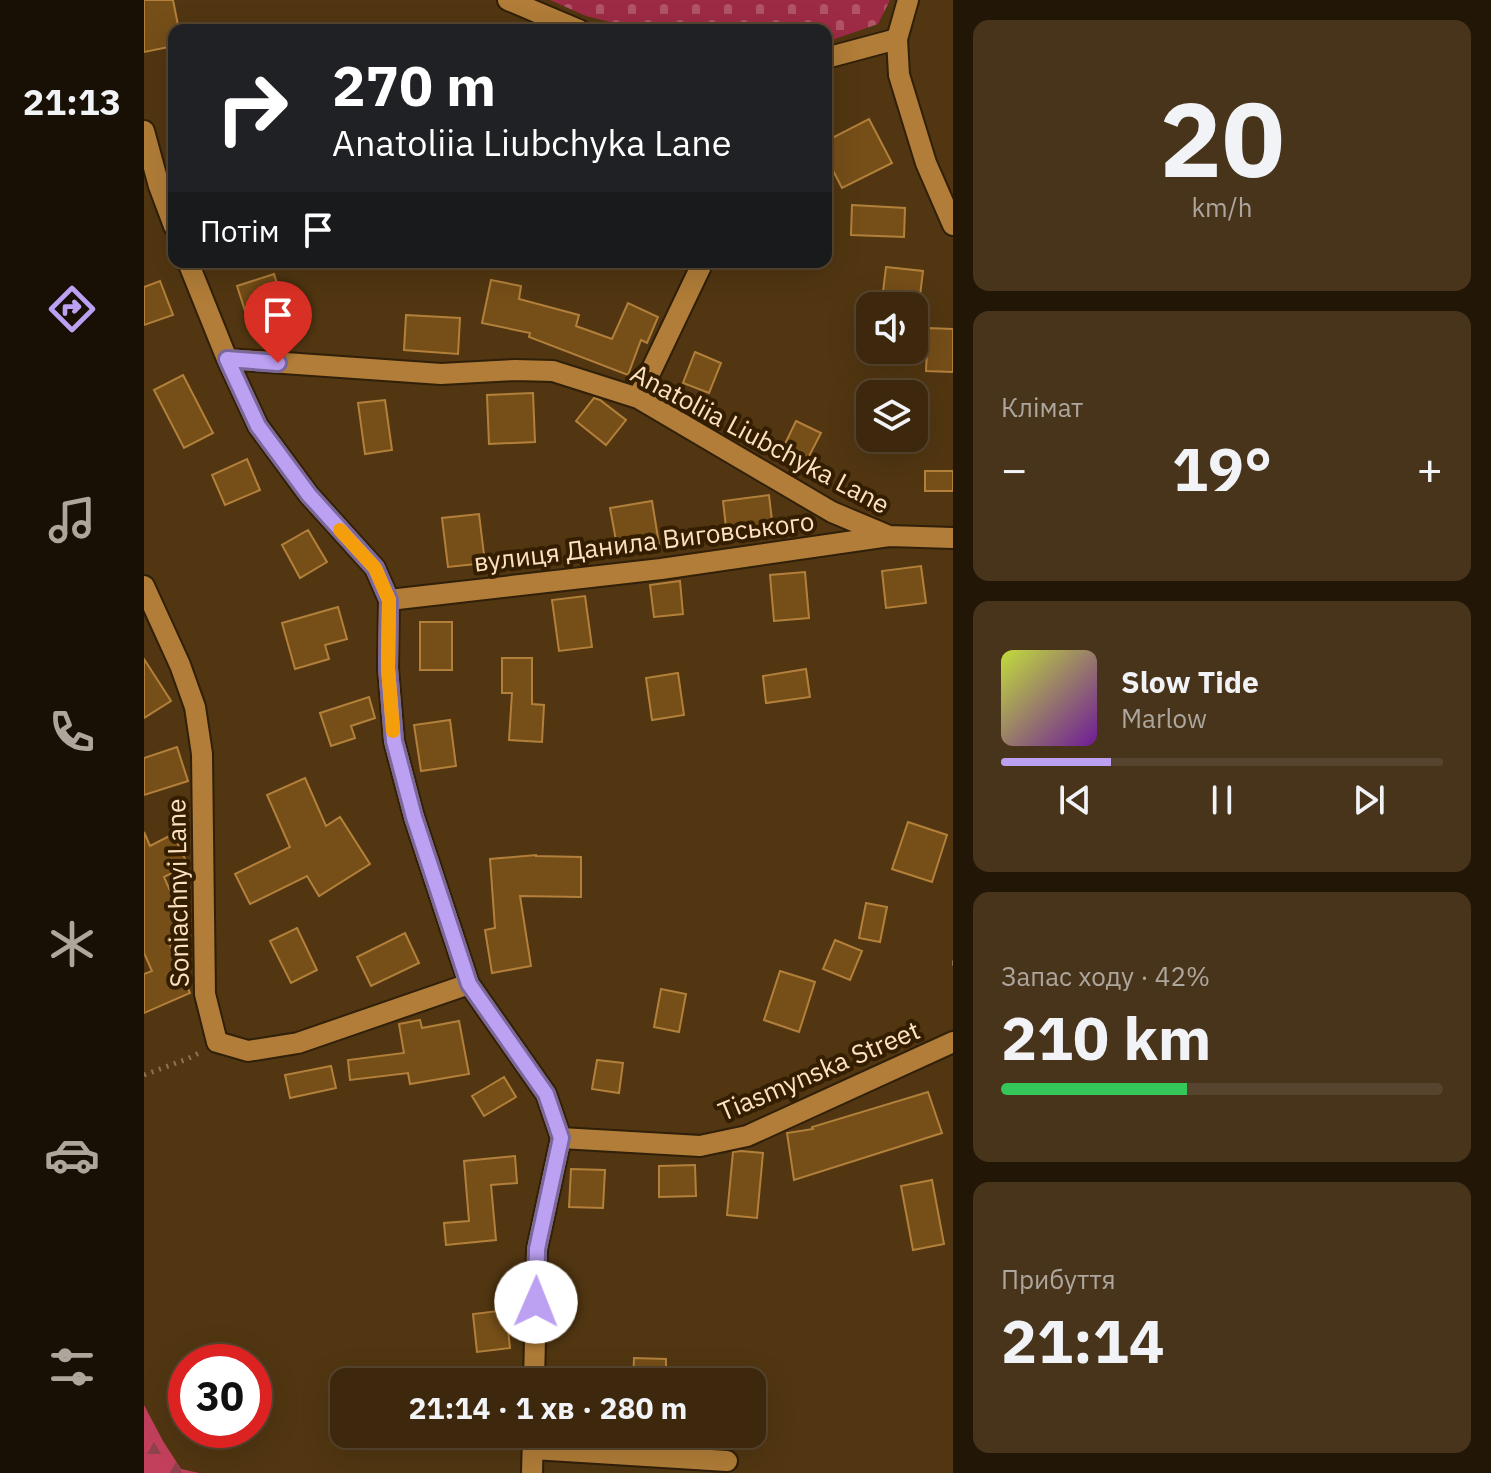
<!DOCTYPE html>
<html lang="uk">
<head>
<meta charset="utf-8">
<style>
  :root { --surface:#3d280d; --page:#48341b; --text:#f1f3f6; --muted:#ada69d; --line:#56442e; --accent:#bca0f2 }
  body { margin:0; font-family:"IBM Plex Sans",sans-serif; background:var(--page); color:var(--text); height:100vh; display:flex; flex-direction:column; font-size:30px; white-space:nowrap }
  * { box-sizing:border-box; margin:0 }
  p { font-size:26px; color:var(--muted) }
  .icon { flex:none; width:44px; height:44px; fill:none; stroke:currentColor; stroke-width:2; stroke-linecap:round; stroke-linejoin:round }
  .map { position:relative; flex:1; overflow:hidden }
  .side { display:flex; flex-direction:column; gap:20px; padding:20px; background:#221607; width:538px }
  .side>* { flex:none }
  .hud { position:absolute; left:24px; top:24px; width:664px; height:244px; border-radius:16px; box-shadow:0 8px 32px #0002,0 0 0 2px var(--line); background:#202124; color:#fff; overflow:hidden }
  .buttons { position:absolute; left:712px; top:292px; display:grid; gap:16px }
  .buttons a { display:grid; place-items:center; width:72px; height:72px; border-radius:16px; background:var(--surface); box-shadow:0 8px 32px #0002,0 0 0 2px var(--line); font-size:40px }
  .speed { position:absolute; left:24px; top:1344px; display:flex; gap:16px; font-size:40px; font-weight:700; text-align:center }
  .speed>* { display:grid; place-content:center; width:104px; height:104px; border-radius:50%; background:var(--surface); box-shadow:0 8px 32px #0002,0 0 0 2px var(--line); line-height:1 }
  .speed .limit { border:12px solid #d22; background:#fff; color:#111 }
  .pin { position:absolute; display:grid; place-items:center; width:68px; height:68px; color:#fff; margin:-82px -34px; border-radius:50% 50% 50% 0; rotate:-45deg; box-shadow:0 0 8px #0007 }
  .pin .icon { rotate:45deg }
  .me { position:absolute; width:88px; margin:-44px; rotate:1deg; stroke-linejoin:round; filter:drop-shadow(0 0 6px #0008) }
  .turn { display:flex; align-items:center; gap:28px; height:168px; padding:0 32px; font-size:36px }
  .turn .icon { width:104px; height:104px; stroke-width:2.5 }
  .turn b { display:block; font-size:56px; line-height:68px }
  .then { display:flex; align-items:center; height:76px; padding:0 32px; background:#0003; gap:16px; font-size:30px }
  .big { font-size:60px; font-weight:700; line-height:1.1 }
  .side .card { flex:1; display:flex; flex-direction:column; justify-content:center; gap:12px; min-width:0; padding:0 28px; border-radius:16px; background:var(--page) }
  .side .dial { align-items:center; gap:0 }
  .dial b { font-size:104px; line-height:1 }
  .song { display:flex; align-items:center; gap:24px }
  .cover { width:96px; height:96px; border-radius:12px; background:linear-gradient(135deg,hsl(70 70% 55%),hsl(280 70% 35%)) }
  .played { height:8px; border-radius:4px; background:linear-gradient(90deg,var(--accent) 25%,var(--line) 25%) }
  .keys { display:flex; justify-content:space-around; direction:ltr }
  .heat { display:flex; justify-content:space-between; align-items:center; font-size:44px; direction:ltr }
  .charge { height:12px; border-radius:6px; background:linear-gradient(90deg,#34c759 42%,var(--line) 0) }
  .trip { position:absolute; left:186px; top:1368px; width:436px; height:80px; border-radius:16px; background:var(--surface); box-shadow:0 8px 32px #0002,0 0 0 2px var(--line); font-weight:700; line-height:80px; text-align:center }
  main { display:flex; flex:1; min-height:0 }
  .tab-bar { display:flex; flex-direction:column; width:144px; justify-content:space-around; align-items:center; background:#181005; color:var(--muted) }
  .tab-bar .icon { width:56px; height:56px }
  .tab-bar .current { color:var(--accent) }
  .tab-bar b { font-size:36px; color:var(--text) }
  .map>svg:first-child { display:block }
</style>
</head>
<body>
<main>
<nav class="tab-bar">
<b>21:13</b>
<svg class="icon current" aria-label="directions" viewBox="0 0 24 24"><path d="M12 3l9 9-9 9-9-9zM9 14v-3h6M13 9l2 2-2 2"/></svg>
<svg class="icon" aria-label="music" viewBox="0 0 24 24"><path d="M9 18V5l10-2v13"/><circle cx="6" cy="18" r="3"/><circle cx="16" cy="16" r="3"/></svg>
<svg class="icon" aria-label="phone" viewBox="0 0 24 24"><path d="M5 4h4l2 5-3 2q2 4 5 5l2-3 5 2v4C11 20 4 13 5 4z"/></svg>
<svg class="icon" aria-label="climate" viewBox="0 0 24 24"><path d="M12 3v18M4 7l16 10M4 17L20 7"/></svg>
<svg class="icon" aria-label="car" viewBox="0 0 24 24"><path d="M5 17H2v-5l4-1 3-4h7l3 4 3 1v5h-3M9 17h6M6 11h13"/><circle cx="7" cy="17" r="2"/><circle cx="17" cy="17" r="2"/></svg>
<svg class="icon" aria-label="filters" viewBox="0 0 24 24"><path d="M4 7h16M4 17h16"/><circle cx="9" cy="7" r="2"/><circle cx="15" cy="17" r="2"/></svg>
</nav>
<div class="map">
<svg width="809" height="1473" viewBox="0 0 809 1473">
  <defs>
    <pattern id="forest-firs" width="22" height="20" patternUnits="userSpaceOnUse" patternTransform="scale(2)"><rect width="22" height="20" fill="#c2405c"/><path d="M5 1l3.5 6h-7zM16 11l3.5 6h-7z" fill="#8d424d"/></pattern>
    <pattern id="cemetery-stones" width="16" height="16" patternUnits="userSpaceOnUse" patternTransform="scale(2)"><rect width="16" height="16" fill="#9e2b46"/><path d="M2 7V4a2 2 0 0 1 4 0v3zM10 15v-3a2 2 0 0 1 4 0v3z" fill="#b15467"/></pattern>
  </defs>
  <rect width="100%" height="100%" fill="#513611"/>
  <path fill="url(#forest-firs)" d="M0,1405l19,36 18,28 18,4h-55z"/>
  <path fill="url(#cemetery-stones)" d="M406,0h340l-12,24 -52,18v-12h-184l-56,-14z"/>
  <path fill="#754e18" stroke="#b3803b" stroke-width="2" d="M0,0h29l6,30h-5v16l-30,6z
    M725,119l23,44 -50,25 -16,-31v-16z
    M708,205l53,3 -1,29 -53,-2z
    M742,267l37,4 -3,25 -37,-4z
    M130,274l9,28 -37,12 -9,-28z
    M347,280l30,6 -2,13 60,16 -3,11 36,13 16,-36 30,14 -11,26 -6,-3 -13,35 -99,-38 1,-4 -48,-10z
    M16,281l13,34 -29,10v-38z
    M262,315l54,3 -2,36 -54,-4z
    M784,328l25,1v43l-27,-1z
    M551,352l26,11 -12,30 -26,-10z
    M39,375l30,58 -29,15 -30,-58z
    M389,393l2,49 -46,2 -2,-49z
    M450,398l6,2 26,20 -20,25 -30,-24z
    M241,400l7,50 -27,4 -7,-51z
    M652,421l25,12 -15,29 -24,-12z
    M103,459l13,31 -35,15 -13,-30z
    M781,471h28v20h-28z
    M625,495l4,35 -46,6 -4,-35z
    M508,501l7,43 -41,7 -8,-43z
    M335,514l6,49 -37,4 -6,-49z
    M164,530l19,32 -27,16 -18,-33z
    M777,566l5,37 -40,5 -4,-37z
    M661,572l4,46 -35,3 -4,-46z
    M536,581l3,33 -29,3 -4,-32z
    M441,596l7,51 -33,4 -7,-51z
    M194,607l9,32 -22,6 4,14 -34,10 -13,-46z
    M276,622h32v48h-32z
    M358,658h30v46l12,1 -2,37 -33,-2 3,-47h-10z
    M0,659l27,42 -27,17z
    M662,669l4,28 -44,6 -3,-27z
    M534,673l6,42 -32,5 -6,-42z
    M225,697l6,21 -24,8 4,12 -24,8 -11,-33z
    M306,720l6,46 -35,5 -7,-46z
    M33,747l11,34 -44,14v-37z
    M161,778l21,48 14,-9 30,47 -51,32 -12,-20 -57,28 -15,-30 55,-27 -23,-52z
    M764,822l39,13 -15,47 -40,-13z
    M0,832l6,14 23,-12 15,31 -24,12 26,59 -20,9 20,48 -46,20v-39l8,-3 -8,-18z
    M392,855v1l45,1v40l-61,-1 11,70 -39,7 -7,-43 10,-2 -5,-69z
    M722,903l21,4 -7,35 -21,-4z
    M153,928l20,42 -26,13 -21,-42z
    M261,933l14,30 -48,23 -14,-29z
    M691,940l27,11 -12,29 -27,-11z
    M636,971l35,11 -16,50 -35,-12z
    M517,989l25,5 -7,38 -25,-5z
    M276,1020l2,8 37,-7 10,53 -59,10 -2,-11 -58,7 -2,-20 56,-7 -5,-29z
    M453,1060l26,3 -4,30 -27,-4z
    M187,1066l5,22 -46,10 -5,-23z
    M360,1077l12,20 -32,19 -12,-20z
    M784,1092l14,41 -148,47 -7,-47 26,-4 -1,-2z
    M597,1151l22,2 -6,65 -30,-3 6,-63z
    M371,1156l2,27 -26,2 5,55 -50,5 -2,-22 25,-2 -5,-60z
    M551,1165l1,31 -37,1v-31z
    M427,1169l34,1 -2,38 -34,-1z
    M788,1180l12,64 -31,6 -12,-64z
    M362,1310l4,38 -33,4 -4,-38z
    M490,1358l32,1v23h-33z"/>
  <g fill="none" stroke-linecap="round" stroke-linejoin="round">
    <g stroke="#301f09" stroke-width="24">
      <path id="street" d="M364,0l71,30
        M764,0l-11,39 2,36 27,88 27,62
        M682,58l71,-19
        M0,131l15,55 15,40
        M44,262l39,97 31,67 51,69 66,73 14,32 -1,68 6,73 20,76 55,167 77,110 15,44 -24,111 -3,133
        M83,359l214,15 74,-4 38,1 85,27 194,114 57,24
        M494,398l65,-136
        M0,586l36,79 15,42 7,47 3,240 12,48 31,9 50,-8 171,-59
        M245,600l272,-31 228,-33 64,2
        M417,1138l139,8 47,-10 206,-94
        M389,1449l194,12
        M388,1473l1,-39"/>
    </g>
    <path stroke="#8f7350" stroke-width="5" stroke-dasharray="2 6" stroke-linecap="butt" d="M808,963h1
      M672,1070l64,-22
      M0,1075l43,-16 12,-6"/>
    <use href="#street" stroke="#b17d38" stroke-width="20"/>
  </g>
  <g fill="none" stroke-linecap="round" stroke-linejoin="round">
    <g stroke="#7a689d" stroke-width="20">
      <path id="route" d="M134,363l-51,-4 31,67 51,69 66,73 14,32 -1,68 6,73 20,76 55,167 77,110 15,44 -24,111 -1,53"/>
    </g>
    <use href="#route" stroke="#bca0f2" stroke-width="14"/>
    <path stroke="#f59e0b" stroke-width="14" d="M196,530l35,38 14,32 -1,68 5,63"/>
  </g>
  <g text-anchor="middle" stroke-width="8" stroke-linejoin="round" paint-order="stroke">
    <g font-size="26" fill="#fde1c0" stroke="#331e01">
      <text transform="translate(616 439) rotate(28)" y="9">Anatoliia Liubchyka Lane</text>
      <text transform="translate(500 542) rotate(-7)" y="9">вулиця Данила Виговського</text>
      <text transform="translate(34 893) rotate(-91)" y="9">Soniachnyi Lane</text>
      <text transform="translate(675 1071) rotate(-23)" y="9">Tiasmynska Street</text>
    </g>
  </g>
</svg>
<div class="buttons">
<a><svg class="icon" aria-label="sound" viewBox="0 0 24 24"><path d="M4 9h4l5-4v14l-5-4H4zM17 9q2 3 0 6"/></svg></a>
<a><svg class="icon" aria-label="layers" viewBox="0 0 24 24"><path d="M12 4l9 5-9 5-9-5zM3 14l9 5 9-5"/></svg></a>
</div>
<div class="speed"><div class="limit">30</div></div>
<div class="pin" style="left:134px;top:363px;background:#d93025"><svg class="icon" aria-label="arrive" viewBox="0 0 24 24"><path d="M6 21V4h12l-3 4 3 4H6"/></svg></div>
<svg class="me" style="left:392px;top:1302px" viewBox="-20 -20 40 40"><circle r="19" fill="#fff"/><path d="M0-13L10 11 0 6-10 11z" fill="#bca0f2"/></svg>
<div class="trip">21:14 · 1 хв · 280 m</div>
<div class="hud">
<div class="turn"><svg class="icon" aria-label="right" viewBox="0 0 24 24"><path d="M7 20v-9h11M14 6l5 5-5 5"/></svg><div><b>270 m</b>Anatoliia Liubchyka Lane</div></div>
<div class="then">Потім<svg class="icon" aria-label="arrive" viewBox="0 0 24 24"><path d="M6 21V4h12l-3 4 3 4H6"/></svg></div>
</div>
</div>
<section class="side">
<div class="card dial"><b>20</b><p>km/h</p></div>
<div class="card"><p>Клімат</p>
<div class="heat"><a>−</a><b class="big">19°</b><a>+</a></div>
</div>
<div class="card">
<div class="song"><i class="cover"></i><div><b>Slow Tide</b><p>Marlow</p></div></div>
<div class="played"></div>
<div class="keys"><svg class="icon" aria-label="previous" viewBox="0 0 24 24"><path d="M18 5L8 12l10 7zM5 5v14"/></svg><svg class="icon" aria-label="pause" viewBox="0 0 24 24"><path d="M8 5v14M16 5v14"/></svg><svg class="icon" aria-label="next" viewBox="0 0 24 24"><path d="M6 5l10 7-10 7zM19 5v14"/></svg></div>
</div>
<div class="card"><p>Запас ходу · 42%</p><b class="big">210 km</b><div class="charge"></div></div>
<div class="card"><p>Прибуття</p><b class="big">21:14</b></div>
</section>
</main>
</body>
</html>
